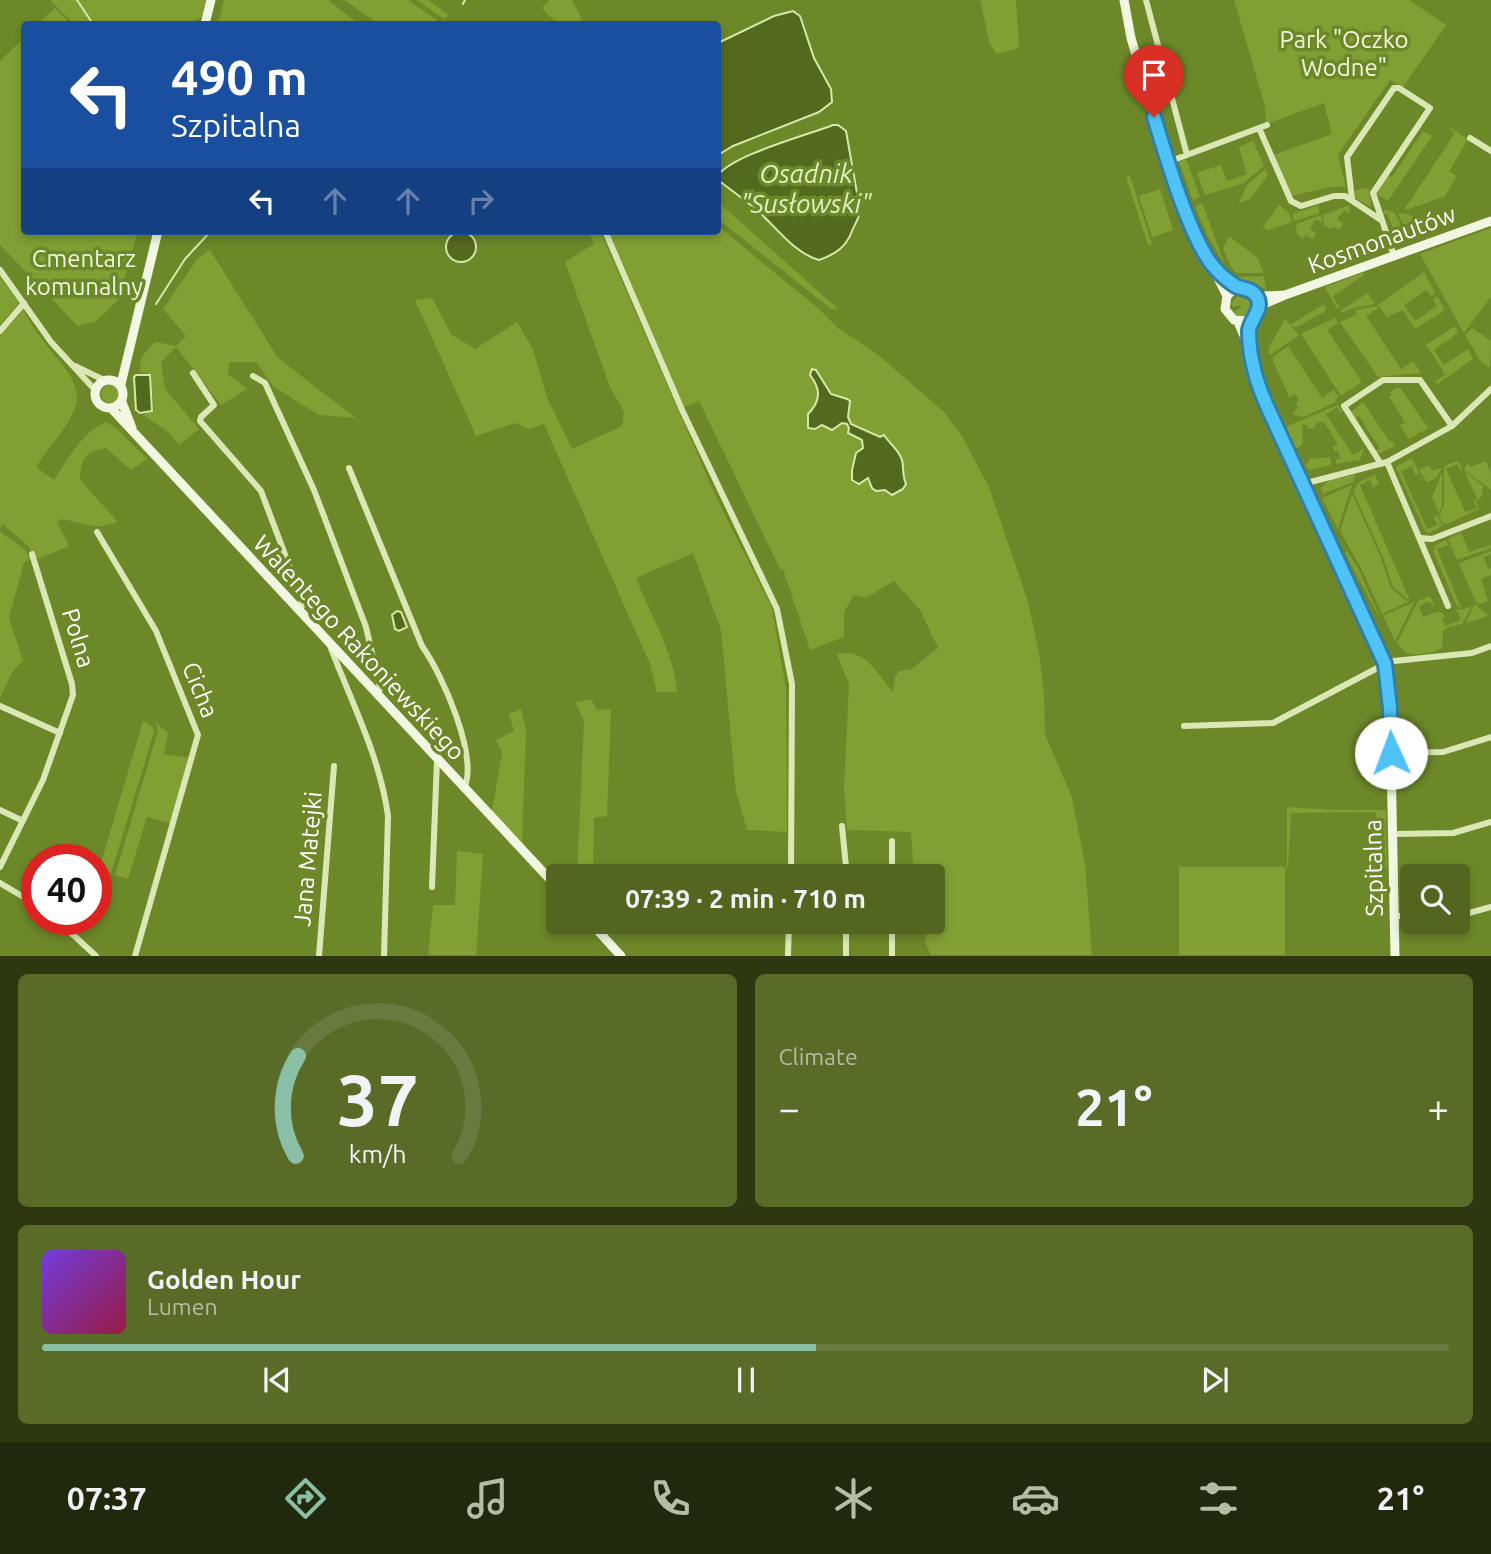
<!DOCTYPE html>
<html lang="en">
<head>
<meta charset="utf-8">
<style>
  :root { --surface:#52661f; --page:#586c28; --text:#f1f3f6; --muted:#b5bda4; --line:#687a3d; --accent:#8abfa5 }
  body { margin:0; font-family:Ubuntu,sans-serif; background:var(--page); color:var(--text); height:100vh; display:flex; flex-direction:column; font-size:26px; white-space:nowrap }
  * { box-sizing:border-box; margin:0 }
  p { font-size:23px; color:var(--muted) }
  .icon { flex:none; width:38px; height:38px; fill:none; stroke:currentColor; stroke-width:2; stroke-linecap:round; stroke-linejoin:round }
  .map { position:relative; height:956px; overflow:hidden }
  .panel { display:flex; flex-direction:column; gap:18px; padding:18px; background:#2d3811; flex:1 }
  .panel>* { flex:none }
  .hud { position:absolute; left:21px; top:21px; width:700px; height:214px; border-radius:7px; box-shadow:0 4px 10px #0003; background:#1a4fa0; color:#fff; overflow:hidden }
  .fabs { position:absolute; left:1400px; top:864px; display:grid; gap:14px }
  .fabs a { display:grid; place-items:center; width:70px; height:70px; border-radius:7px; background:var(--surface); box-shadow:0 4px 10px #0003; font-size:35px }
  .speed { position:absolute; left:21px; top:844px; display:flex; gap:14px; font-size:35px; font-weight:700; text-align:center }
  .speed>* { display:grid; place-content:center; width:91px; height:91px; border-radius:50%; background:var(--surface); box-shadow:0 4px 10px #0003; line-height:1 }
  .speed .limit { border:10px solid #d22; background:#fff; color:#111 }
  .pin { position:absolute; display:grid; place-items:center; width:60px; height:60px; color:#fff; margin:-72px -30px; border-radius:50% 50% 50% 0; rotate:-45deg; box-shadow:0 0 7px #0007 }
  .pin .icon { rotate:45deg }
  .me { position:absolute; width:77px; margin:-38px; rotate:358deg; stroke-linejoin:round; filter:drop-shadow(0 0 5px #0008) }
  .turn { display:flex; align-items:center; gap:24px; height:147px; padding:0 35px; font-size:32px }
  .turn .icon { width:91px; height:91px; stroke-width:2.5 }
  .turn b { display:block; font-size:49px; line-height:60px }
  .lanes { display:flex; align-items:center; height:66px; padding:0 35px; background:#0003; justify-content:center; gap:35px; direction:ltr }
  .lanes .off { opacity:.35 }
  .big { font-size:52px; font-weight:700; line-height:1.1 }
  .panel .widget { flex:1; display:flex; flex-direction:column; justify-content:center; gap:10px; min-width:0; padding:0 24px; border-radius:10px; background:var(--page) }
  .panel .dial { align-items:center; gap:0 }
  .dial svg { height:182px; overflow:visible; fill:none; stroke:var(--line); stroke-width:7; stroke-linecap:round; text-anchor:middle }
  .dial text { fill:var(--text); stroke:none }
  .song { display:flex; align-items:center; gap:21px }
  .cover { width:84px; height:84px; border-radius:10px; background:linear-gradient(135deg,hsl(260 70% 55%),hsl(340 70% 35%)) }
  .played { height:7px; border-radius:4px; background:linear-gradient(90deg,var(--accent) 55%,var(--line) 55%) }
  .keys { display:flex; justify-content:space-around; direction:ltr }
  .heat { display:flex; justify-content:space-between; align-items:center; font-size:38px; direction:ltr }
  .panel .tiles { flex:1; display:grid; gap:18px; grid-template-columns:1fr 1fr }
  .widget:last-child { grid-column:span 2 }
  .trip { position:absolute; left:546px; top:864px; width:399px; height:70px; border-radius:7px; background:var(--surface); box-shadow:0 4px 10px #0003; font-weight:700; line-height:70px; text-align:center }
  .dock { display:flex; height:112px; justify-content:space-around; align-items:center; background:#21290c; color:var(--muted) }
  .dock .icon { width:49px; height:49px }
  .dock .on { color:var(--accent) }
  .dock b { font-size:32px; color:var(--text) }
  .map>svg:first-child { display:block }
</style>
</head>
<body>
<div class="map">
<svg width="1491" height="956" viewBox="0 0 1491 956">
  <rect width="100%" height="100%" fill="#6d8829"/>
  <path fill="#829f34" d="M50,0h156l-4,17 -14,7h-114z
    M224,0h104l31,24h-141z
    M344,0h64l29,20 -2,4h-56z
    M417,0h11l20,14 -1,4 -3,1z
    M550,0h22l10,19c-15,11 -30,2 -40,-11z
    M980,0h36l3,48 -22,6 -7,-10z
    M1234,0h175l37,25 -43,62 -13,-7 -52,75 8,32h-15l-40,9 -17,-41 58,-21 -8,-31 -58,21 -1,-18z
    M55,8l16,16h-33z
    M24,38v193h114l-19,68 -23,22 -18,5 -78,-81v-184z
    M1443,123l29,19 -5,-1 -18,30 8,5 -13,21c-15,4 -24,9 -40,13l51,-77z
    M1423,131l9,5 -44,65 -11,-7 10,-19 5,2z
    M1253,141l11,25 -20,17 -39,12 -8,-22 24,-8 6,16 20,-7 -8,-27z
    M1186,159l14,38 -7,4 -14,-39z
    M1265,169l3,6 -18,24 -11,4 8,-18z
    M1130,176l22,68 -4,1 -22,-68z
    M1363,188l6,1 2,18 -16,-9v-7z
    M1160,189l13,41 -21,7 -13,-41z
    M718,202l119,106v1h-6l-113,-90z
    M1201,204l2,1 22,60 -18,-30 -12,-29z
    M1279,205l10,8 3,9 -24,8 -5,-3z
    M1319,205v8l-24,8 -3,-7z
    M1349,205l1,9 -6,-4 -7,9 6,5 -4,6 -6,-4 -2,3 -7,-4 -1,-10z
    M1385,210l10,3 12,25 -14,5 -1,-2 5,-2 -10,-26 -5,1z
    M1405,213l17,7 9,9 -21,8 -12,-23z
    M1321,215l2,8 -7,-4 -6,10 6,5 -4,5 -6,-4 -3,4 -6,-5 -1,-10z
    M718,226l101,83 19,19 38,25 67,58 19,25 27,51 39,115 11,51 5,41 1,40 27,64 13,66 7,91h-161l-6,-13 4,-20h4v-45h-3l-1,-13v13h-15l-3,-45 -64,-2 -3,-41 5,-105 -12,-30c28,-6 39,18 56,38l2,-15 4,-6 11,-1 28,-22 -18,-38 -26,-29 -28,17 -12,-3 -10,17v25l-34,13 -27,-81h-3l-81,-168 -15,6 -77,-176h111z
    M1491,228v69l-27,36 -44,-79z
    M588,231h12l117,268 55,109 14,81 1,143 -40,-2 -11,-38 -15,-162 -28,-77 -57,25c13,34 39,77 41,114h-20l-7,-28 -106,-240 -16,5 -13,-6 -39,13 -61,-136 17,-2 19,36 24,15 42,-27 15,25 16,53 24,49 50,-23 2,-14 -14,-25 -45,-125 29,-18z
    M1229,236l29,22 5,15h-27l-5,-6 -8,-19z
    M210,250l68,108 78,60 -37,-3 -45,-28 -18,-25h-27l-1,12 19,15 -26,16 -45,-58 -15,15 4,27 34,40 -20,16 -12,-14 -24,-16 11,-5 -3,-36 -11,-2c-1,-13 5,-22 16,-30l20,4 10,-10 -23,-27 35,-51z
    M1424,272l11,21 -4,3 -5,-6 -22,15 11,16 22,-15 -4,-7 4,-3 8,14 -30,19 -12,-19 -16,7 -9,-12z
    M1363,273l1,2 -31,21 6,11 -2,2 -12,-22z
    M1264,276l2,13 -30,-12z
    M0,277l19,26 -19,22z
    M1368,293l7,11 -21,4 -13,5 -1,-2z
    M1239,294l8,1 6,7 -1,10 -7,5 -10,-2v-4l6,-3 -1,-3 -7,2 -2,-3z
    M1324,304l2,5 -2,3 -25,14 -4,1 -5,-2z
    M1377,306l1,2 -12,8 35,53 12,-8 8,12 -43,4 -38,-55 17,-8 -2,-4z
    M23,309c6,12 13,22 21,33 13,18 40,40 31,66 -8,21 -27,40 -39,59l18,13c13,-20 29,-49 52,-58l11,7 30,30 -16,11 -25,-22c-23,5 -24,9 -26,32l38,42 -19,5 -37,-8 -5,3 12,24 -31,13 -12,-15 -24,-20 -2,6v-194z
    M1335,318l3,5 -11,7 35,52 -21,14 -40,-62z
    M1285,319l14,16 -29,20 -2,-6z
    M1455,326l3,7 -24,17 10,15 24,-16 5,10 -36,25 -2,-2 10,-8 -19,-29z
    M1472,328l19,13 -1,27 -10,-8 -15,-25z
    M1288,346l34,52 12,-8 5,7 -4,3 1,2 -32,15 -12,-3 6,-7 -2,-4 3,-2 -3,-7 -7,3 -17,-39z
    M101 394a9 9 0 1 1 18 0a9 9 0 1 1-18 0Z
    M1396,388h4l28,40 -19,11 -9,-13 5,-4 -16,-25 3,-2 -2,-3z
    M1363,402l27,40 2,-1 3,5 -17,8 -3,-4 5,-1 -21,-33 -4,2 -4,-6z
    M1338,405l5,7 -2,1 -4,-6 -11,7 27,41 11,-7 -4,12 -24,4v-4l4,-1 -2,-8h-4l-1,-4 4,-2v-2l-13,-21 -8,1 -1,5 -7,1 -1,-4h-5l1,19 -9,6 -9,-19v-4z
    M1311,457l2,2 17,-2 1,8 -20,5 -6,-3z
    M1412,458l7,15 -4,2 -3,-9 -11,5 26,58 10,-4 -3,-7 4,-2 4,10 -13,7 -4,-2 -29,-64z
    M1458,461l4,8 -2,1 -3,-6 -11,5 19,43 12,-4 -4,-8 2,-1 4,10 -32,15 -4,-1 -4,-8 5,-9v-40z
    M1486,461l5,12v17l-27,-20 4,-7 2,4z
    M1429,465l3,6 10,-3 -6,10 -9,4 -8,-12z
    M1442,472v33l-3,8 -7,-15z
    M1465,472l19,15 -3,4 2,2 -5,8z
    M1354,475l1,1 -2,6 -30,12 -2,-6 8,-8z
    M1375,475l4,9 -6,3 -3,-7 -10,5 50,116 -17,-14 -10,-30 -28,-61 -1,-7 5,-7z
    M1352,485l-14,44 -16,-31z
    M1352,494l29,64 10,30 17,14 -26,12 -20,-44 -22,-39z
    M0,531l26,20 4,9 -6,2 -15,56 14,42 -10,11 -13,27z
    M1461,532l8,20 22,-7v3l-34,12 -9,-21z
    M1446,540l6,12 -5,-7 -10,4 24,59 -4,-2 -24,-55 1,-5z
    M1347,550l12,20 20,45h-1l-33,-62z
    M1491,551v3l-7,3 4,12 3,-1v7l-10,4 7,22 -8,3 -4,-2 -17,-39z
    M1339,571l36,78h-4l-34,-74z
    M1430,596l5,10 -7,-4 -9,4 4,11 14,-5h5l3,6 -3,1 3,7 16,-6 -5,-11 5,1 11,-4 -10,18 -14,3 -5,4 -1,17c-7,5 -28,9 -37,4 -1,-1 -7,-8 -8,-9l21,-42z
    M1414,602v1l-19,38 -12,-25z
    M1475,604l13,12 -22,7 8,-18z
    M591,699l6,11 14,-1 -4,107 -13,2 -1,59h-16l7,-156 -9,-19z
    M521,709l5,21 -4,115 -30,-34 10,-58 -6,-13 18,-9 -5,-17z
    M143,721l10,6 1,5 -43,141 -12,-3z
    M156,723l12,10 -4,21 26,4 -18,66 -25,-7 -19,62 -13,-4 43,-144z
    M1287,807l46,3h53l1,58 -7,4 -3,-2 4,-2 -1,-15 -4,-11v-30l-85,1 -3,54 -3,1v87h-106v-88h108z
    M457,851l26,3 -7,101h-48l5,-50h22z"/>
  <path fill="#53691e" stroke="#d8e8ab" stroke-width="2" d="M793,11l7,5 14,42 17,31 1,13 -13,10 -86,34 -15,9v-112l56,-27z
    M833,125h5l8,6 14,79c-1,10 -5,13 -8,21 -6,16 -16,23 -33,29 -25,-7 -42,-32 -61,-49 -13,-11 -27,-21 -40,-31v-5c17,-21 87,-39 115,-50z
    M446 247a15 15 0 1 1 30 0a15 15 0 1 1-30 0Z
    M812,369l4,1 15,24 16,5 3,2 -2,16 3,7 29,13 4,-2c5,8 15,15 18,25 2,8 0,15 4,24l-3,5 -11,6 -7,-5 -9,1 -4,-3 -4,-10 -9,6 -7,-4v-10l4,-17 7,-5 -1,-8 -14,-7 1,-5 -2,-4 -5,-1 -10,7 -10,-5 -7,4 -7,-1v-14c13,-13 13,-25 2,-39z
    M136,375h14l2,36 -12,2 -4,-3 -2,-33z
    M397,611l4,1 6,15 -8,4 -4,-2 -3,-14z"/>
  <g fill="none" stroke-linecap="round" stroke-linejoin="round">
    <path stroke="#d8e8ab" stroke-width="2" d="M77,0l16,24
      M463,4l2,-4
      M156,304l29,-45 26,-28"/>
    <path stroke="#dbe8b6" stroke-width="6" d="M1146,0l41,155
      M1259,128l32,73 10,5 33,-10h11l36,24
      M1470,138l21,13
      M1168,162l99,-37
      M1352,199l-5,-42 47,-69h5l31,20 -57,85 21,63
      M605,231l78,181 94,197 15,75 -1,193
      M0,270l51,72 44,48
      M0,331l24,-28
      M75,366l29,14
      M193,373l21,32 -13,12 -1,4 61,70 40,106 1,9 -4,5
      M253,376l12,7 49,107 52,137 14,61 -2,9
      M1387,462l61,144
      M1381,464l-37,-58 39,-26h37l32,46
      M349,468l73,178c20,28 57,110 42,143
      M1303,484l84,-22 65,-36 39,-37
      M97,532l59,99 42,104 -63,221
      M1421,538l11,1 59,-23
      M330,646c21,55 50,111 58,170l-4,140
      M0,706l60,27
      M1184,726l89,-3 112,-59 9,-3 78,-8 19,-7
      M1391,753l52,-1 48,-15
      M0,810l23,11
      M842,826l5,51
      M1393,834l60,-1 38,-11
      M892,841v36
      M0,867l43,-87 30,-85 -1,-11 -40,-130
      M0,883l37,22
      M432,887l5,-127
      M1395,916h17
      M1458,916l33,-9
      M56,919l40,37
      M892,922v34
      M319,956l15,-190
      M788,956l1,-34
      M846,956v-34"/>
    <path stroke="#f1f7e0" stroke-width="9" d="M1124,0l7,38 37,124 26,68 33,66
      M205,24l6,-24
      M1218,270l21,18
      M1285,295c-8,0 -17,2 -25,0 -14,-3 -20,-13 -33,1l-2,13 9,11 14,1 16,-17 21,-9 206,-74
      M1238,322l11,25 12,47 124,270 5,44 5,248
      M95 394a14 14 0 1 1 28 0a14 14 0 1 1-28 0Z
      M121,384l37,-153
      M122,402l10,26
      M111,408l447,480
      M590,922l31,34"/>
  </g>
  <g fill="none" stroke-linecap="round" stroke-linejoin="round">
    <g stroke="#337fa1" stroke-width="18">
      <path id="route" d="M1154,117c11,36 36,123 60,150 5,6 13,13 20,18 7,5 17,2 23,12 7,12 -7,22 -8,34 0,26 7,50 17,73l119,260 5,44 1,45"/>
    </g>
    <use href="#route" stroke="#4fc3f7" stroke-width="12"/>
  </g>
  <g text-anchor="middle" stroke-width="7" stroke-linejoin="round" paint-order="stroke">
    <g font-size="24" fill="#eff7da" stroke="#6d8829">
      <text x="1344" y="48">Park "Oczko<tspan x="1344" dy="28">Wodne"</tspan></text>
      <text x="84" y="267">Cmentarz<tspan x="84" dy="28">komunalny</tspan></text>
    </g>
    <g font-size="24" fill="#fff" stroke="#6d8829">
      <text transform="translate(1382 240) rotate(-20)" y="8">Kosmonautów</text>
      <text transform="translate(78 638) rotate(73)" y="8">Polna</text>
      <text transform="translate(359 648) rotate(47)" y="8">Walentego Rakoniewskiego</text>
      <text transform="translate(200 690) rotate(68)" y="8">Cicha</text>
      <text transform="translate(308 859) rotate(-85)" y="8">Jana Matejki</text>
      <text transform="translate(1374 868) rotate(-91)" y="8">Szpitalna</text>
    </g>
    <g font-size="26" font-style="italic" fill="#e3f0c2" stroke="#6d8829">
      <text x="806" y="183">Osadnik<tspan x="806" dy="30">"Susłowski"</tspan></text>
    </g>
  </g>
</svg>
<div class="fabs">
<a><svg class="icon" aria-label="search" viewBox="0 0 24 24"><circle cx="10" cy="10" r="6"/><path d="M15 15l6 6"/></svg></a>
</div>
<div class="speed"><div class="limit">40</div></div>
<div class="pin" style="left:1154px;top:117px;background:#d93025"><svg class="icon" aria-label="arrive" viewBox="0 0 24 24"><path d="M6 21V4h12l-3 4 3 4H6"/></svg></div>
<svg class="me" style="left:1391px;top:753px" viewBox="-20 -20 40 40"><circle r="19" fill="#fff"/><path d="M0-13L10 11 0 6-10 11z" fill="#4fc3f7"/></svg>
<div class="trip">07:39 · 2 min · 710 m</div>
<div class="hud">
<div class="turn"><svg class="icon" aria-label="left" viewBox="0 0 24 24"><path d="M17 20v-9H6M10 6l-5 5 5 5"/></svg><div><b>490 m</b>Szpitalna</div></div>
<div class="lanes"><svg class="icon" aria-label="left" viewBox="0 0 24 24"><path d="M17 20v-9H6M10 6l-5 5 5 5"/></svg><svg class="icon off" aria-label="ahead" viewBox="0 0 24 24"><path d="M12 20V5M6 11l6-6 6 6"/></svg><svg class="icon off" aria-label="ahead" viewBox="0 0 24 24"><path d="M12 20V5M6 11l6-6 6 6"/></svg><svg class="icon off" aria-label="right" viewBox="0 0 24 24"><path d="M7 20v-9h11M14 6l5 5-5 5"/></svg></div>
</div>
</div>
<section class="panel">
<div class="tiles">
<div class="widget dial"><svg viewBox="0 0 100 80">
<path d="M14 69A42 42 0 1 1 86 69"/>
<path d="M14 69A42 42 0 0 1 15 25" stroke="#8abfa5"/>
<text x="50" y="56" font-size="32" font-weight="700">37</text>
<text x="50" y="72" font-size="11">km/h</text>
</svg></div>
<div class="widget"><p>Climate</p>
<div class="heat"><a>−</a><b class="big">21°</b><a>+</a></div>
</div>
<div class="widget">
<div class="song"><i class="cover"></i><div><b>Golden Hour</b><p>Lumen</p></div></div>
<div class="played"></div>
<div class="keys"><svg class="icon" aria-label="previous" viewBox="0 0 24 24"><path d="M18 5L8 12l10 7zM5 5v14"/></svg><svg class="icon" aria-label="pause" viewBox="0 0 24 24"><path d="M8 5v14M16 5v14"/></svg><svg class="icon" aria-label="next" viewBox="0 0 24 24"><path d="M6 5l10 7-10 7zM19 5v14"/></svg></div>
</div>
</div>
</section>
<nav class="dock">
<b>07:37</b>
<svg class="icon on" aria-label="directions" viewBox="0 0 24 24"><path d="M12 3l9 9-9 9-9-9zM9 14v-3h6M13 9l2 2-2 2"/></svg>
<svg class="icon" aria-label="music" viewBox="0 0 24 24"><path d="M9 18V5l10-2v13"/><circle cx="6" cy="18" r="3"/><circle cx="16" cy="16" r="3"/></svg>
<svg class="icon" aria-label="phone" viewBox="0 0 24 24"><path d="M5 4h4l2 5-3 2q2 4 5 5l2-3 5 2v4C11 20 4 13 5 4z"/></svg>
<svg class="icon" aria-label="climate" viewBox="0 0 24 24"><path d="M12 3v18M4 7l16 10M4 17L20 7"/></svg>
<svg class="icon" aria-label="car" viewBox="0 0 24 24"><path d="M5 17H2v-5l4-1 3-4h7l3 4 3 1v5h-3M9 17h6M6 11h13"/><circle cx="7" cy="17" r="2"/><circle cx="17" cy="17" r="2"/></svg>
<svg class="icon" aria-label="filters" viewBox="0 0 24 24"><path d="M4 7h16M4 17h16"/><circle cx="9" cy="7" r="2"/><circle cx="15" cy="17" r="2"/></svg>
<b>21°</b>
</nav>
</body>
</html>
